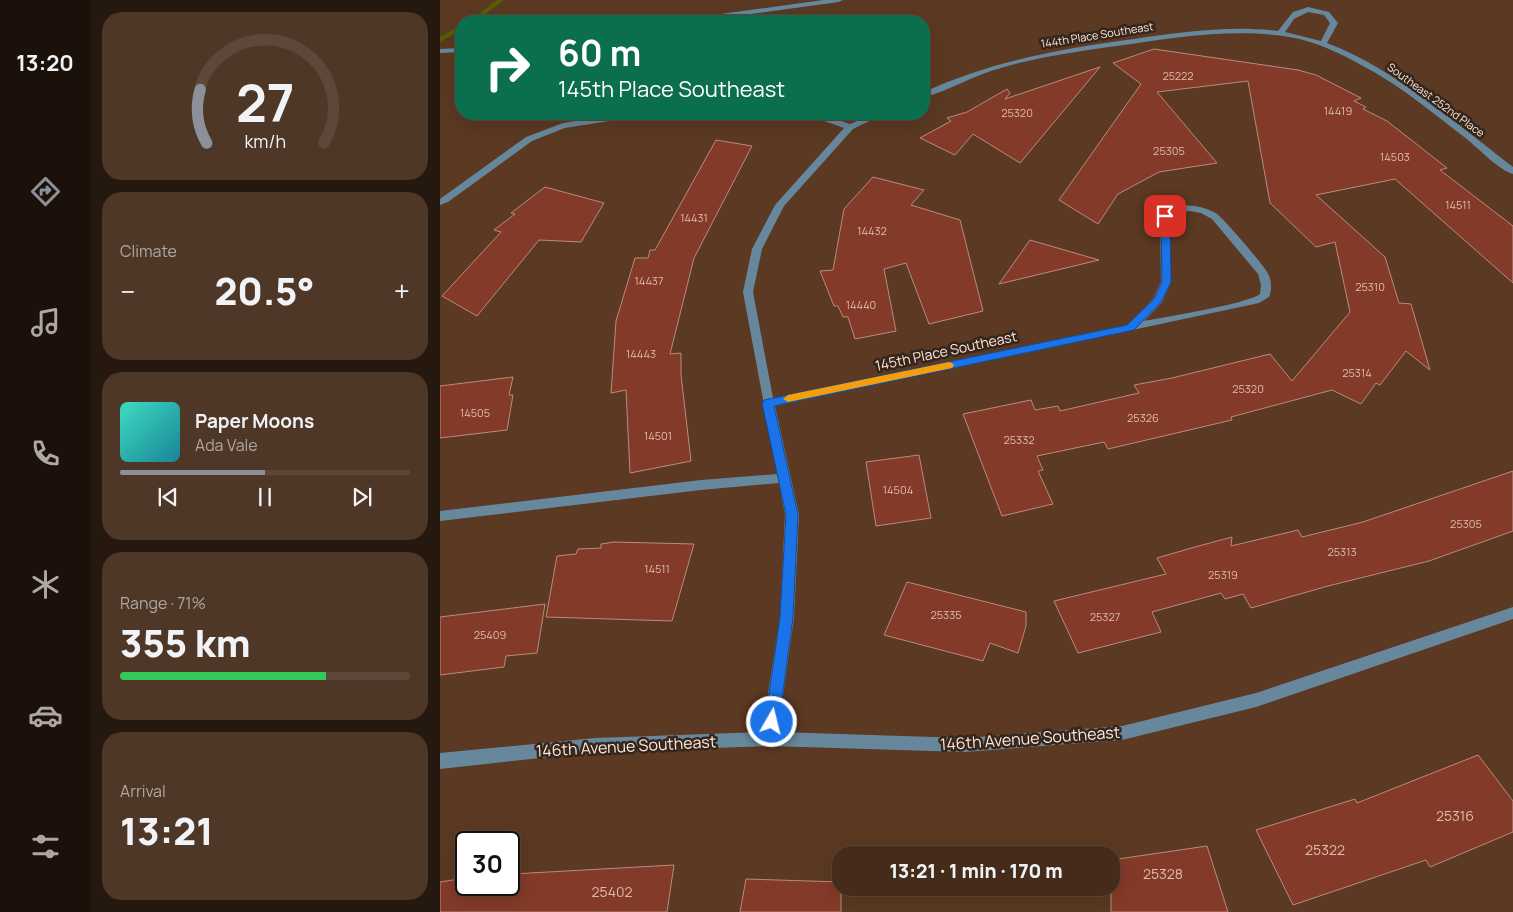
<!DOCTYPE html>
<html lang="en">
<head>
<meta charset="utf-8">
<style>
  :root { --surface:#442b1a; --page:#4e3727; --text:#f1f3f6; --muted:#afa7a2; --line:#5c4739; --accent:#8c9099 }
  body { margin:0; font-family:Manrope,sans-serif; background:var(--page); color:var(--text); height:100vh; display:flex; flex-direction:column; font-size:19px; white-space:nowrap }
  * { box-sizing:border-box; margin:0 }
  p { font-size:16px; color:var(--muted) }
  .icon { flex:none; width:28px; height:28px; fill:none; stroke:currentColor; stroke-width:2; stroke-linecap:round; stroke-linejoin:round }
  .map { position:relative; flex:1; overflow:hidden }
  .drawer { display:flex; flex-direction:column; gap:12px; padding:12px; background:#25180e; width:350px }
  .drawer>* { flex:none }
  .guide { position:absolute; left:15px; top:15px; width:475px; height:105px; border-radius:20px; box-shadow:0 5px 20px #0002,0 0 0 1px var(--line); background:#0b6e4f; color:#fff; overflow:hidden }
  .speed { position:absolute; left:15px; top:831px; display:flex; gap:10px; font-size:25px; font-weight:700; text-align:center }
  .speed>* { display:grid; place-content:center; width:65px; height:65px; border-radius:50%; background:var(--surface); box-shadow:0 5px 20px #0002,0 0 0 1px var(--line); line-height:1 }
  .speed .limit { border:2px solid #111; border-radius:8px; background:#fff; color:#111 }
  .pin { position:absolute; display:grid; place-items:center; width:42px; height:42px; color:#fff; margin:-21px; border-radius:10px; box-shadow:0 2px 8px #0006 }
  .me { position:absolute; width:55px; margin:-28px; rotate:8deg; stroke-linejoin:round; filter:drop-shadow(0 0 4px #0008) }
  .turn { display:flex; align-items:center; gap:18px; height:105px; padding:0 20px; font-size:22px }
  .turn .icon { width:65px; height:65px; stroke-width:2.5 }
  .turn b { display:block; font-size:35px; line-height:42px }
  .big { font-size:38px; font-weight:800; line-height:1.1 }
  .drawer .widget { flex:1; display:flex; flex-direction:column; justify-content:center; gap:8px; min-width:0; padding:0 18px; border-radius:20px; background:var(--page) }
  .drawer .dial { align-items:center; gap:0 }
  .dial svg { height:130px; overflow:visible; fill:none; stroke:var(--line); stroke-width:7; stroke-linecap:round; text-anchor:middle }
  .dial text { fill:var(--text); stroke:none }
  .song { display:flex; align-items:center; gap:15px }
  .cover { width:60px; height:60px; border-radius:8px; background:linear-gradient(135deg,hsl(170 70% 55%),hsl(190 70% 35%)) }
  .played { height:5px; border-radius:2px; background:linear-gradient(90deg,var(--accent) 50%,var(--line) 50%) }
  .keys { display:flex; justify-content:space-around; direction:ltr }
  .heat { display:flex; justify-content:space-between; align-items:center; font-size:28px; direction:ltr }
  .charge { height:8px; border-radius:4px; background:linear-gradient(90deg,#34c759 71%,var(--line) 0) }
  .trip { position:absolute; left:392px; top:846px; width:288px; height:50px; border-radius:20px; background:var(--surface); box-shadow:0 5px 20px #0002,0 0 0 1px var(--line); font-weight:800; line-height:50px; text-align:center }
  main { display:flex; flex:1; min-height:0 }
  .tabs { display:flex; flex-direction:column; width:90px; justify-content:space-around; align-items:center; background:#1b110a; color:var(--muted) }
  .tabs .icon { width:35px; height:35px }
  .tabs .on { color:var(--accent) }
  .tabs b { font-size:22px; color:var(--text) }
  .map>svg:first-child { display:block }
</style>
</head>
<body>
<main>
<nav class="tabs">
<b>13:20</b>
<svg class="icon on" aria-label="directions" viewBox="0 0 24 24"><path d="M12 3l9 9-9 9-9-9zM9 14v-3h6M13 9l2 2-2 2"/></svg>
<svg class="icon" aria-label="music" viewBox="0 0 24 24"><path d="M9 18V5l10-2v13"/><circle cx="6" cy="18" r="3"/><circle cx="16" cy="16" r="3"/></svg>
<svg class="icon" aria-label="phone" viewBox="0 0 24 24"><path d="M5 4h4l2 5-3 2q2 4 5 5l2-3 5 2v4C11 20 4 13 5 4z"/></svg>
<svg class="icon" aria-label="climate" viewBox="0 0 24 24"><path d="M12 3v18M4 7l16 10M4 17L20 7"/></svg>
<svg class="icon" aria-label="car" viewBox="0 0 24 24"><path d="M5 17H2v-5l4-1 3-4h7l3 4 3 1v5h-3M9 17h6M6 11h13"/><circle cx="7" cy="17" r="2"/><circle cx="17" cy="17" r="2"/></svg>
<svg class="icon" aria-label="filters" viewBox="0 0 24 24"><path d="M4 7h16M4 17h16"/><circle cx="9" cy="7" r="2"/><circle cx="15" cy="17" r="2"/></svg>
</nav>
<section class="drawer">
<div class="widget dial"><svg viewBox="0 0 100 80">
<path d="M14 69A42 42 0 1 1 86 69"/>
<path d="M14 69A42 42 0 0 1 10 36" stroke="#8c9099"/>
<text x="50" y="56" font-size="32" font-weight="700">27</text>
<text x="50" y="72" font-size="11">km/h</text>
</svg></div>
<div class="widget"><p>Climate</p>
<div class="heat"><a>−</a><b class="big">20.5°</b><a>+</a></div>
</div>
<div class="widget">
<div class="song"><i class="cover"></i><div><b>Paper Moons</b><p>Ada Vale</p></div></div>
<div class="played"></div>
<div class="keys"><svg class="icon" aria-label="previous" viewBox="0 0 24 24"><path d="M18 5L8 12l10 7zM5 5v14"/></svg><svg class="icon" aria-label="pause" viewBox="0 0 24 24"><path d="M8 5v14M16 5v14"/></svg><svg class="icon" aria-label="next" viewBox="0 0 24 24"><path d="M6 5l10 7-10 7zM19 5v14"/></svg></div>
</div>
<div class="widget"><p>Range · 71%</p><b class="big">355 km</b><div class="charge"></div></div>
<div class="widget"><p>Arrival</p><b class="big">13:21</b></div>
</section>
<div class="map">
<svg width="1073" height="912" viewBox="0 0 1073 912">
  <rect width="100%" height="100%" fill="#5b3922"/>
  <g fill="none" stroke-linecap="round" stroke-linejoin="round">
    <path fill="#585f00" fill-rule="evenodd" d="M57,0h7l-28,21h-7z
      M21,25v5l-21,12v-5z"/>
  </g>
  <path fill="#843a29" stroke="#b98b7f" d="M714,49l144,21 18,5 45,23 -7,3 12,6 -3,2 24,12 60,47 -7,2 73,56v57l-118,-104 -79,16 69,62 14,46 12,1 19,66 -24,-19 -26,34 -4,-2 -15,21 -29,-14 -101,27 1,3 -124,29 -4,-7 -67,14 6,14 -5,1 15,33 -51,12 -39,-102 68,-14 4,10 23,-4 2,5 79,-18 -5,-8 38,-7 98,-24 22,27 58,-69 -15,-70 -19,5 -46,-44 -22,-122 -91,11 60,71 -58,9 -41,22 -20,30 -39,-24 82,-116 -28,-21z
    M660,67l-80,96 -47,-29 -18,21 -35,-17 31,-17 -4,-3 20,-6 40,-23 3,4 -5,6z
    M276,140l36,6 -58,112 -24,96 11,-1v22l10,86 -61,12 -4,-83 -15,3 5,-72 19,-63h13l2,-8h5z
    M433,177l51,13 -13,15 49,15 23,91 -54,13 -23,-61 -22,6 12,62 -41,8 -7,-22h-5l-5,-11h-4l-14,-35 13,-1 11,-61z
    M105,187l59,16 -23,39 -42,-2 -62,76 -35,-20 59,-64 -7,-2 21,-16 -4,-1z
    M590,240l69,20 -100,24z
    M73,377l-4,18h4l-6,35 -67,8v-52z
    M479,455l12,63 -55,8 -10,-64z
    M1073,471v60l-84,30 -101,25 -77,22 -8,-14 -18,5 -4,-6 -69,19 9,20 -83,21 -24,-52 112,-27 -9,-16 38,-11 37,-10 -1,9 67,-16 4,7 61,-15z
    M174,542l80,2 -22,77 -126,-4 11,-61 19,-2 2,-5 23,-1v-4z
    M467,582l119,30v14l-8,27 -28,-10 -7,18 -99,-26z
    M105,604l-8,49 -31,3 -2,11 -64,8v-58z
    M1038,755l35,46v31l-83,35 -4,-7 -133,45 -37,-75 99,-31 2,4z
    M767,846l21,66h-117v-52z
    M234,865l-7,47h-227v-30l26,-4v7h43v-14h4l-1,3z
    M306,879l95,3v30h-101z"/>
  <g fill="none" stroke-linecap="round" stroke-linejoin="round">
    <path fill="#67889c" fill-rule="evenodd" d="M383,0h20l-4,2 -139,19h-19l4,-2z
      M868,7l21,5 9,11 -11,20c70,27 127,79 186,124v7c-14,-4 -34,-25 -45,-34 -34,-26 -67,-54 -105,-74 -23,-13 -48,-25 -74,-29 -54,-9 -111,0 -165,8 -44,6 -88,12 -130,25 -23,7 -48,22 -70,27v-5c68,-31 136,-43 210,-53 47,-7 96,-14 144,-8l15,-19zM868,12l16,3 6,8 -9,18 -36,-9 9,-13z
      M21,48v4l-21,1v-4z
      M181,114h18l-4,3 -70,11 -33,13 -84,61 -8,3v-6l86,-62 37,-14z
      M369,114h12l29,10 23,-10h11l-31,15 -69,77 -22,43 -9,43 20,106 355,-73 25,-26 8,-17 -1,-66c13,-15 41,-12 57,-2 7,5 45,49 50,58 5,7 5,18 2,25l-10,6 -484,103 24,109 -5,102 -16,115 187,6 157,-12 134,-33 257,-86v12l-257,88 -134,33 -157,12 -196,-6 -174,6 -155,17v-16l155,-15 167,-6 18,-115 5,-102 -6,-32 -78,7 -261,31v-10l261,-31 76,-6 -34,-182 9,-43 23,-44 69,-77 -34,-12zM750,211l11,2 11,6 46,55 3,11 -1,9c-13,10 -95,23 -116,27l18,-19 9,-20 -1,-65 4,-4z"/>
  </g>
  <path fill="#1a73e8" stroke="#114b97" d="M725,213l5,3 1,66 -10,20 -27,28 -360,76 24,109 -5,102 -14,105 -2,4 -5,2 -5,-2 -2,-4 15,-105 6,-102 -24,-112 2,-3 363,-75 27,-26 8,-17 -1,-66z"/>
  <path fill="#f59e0b" d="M509,362l3,1 2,2 -2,3 -164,34 -5,-3 5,-4z"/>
  <g text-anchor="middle" stroke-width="5" stroke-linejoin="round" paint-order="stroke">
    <g font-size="11" fill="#fde7d9" stroke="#35251b">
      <text transform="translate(657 35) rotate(-9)" y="4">144th Place Southeast</text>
      <text transform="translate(996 100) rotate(36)" y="4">Southeast 252nd Place</text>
    </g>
    <g font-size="11" fill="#dfbcad">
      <text x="738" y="80">25222</text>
      <text x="898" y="115">14419</text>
      <text x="577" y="117">25320</text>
      <text x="729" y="155">25305</text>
      <text x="955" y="161">14503</text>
      <text x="1018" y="209">14511</text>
      <text x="254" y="222">14431</text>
      <text x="432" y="235">14432</text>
      <text x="209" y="285">14437</text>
      <text x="930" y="291">25310</text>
      <text x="421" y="309">14440</text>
      <text x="201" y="358">14443</text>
      <text x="917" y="377">25314</text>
      <text x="808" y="393">25320</text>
      <text x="35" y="417">14505</text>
      <text x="703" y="422">25326</text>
      <text x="218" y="440">14501</text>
      <text x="579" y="444">25332</text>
      <text x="458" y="494">14504</text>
      <text x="1026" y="528">25305</text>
      <text x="902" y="556">25313</text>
      <text x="217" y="573">14511</text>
      <text x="783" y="579">25319</text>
      <text x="506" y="619">25335</text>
      <text x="665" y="621">25327</text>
      <text x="50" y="639">25409</text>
    </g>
    <g font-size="14" fill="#fde7d9" stroke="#35251b">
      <text transform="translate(506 351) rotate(-12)" y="5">145th Place Southeast</text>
    </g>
    <g font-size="14" fill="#dfbcad">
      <text x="1015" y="821">25316</text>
      <text x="885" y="855">25322</text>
      <text x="723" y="879">25328</text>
      <text x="172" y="897">25402</text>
    </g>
    <g font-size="16" fill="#fde7d9" stroke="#35251b">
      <text transform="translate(590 738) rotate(-4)" y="6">146th Avenue Southeast</text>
      <text transform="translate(186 746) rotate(-3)" y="6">146th Avenue Southeast</text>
    </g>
  </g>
</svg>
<div class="speed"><div class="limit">30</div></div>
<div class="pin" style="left:725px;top:216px;background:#d93025"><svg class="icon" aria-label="arrive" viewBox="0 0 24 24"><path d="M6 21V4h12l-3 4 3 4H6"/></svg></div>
<svg class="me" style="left:332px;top:722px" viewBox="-20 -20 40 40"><circle r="17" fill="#1a73e8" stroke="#fff" stroke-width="3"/><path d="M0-11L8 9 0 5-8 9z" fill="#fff"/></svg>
<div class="trip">13:21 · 1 min · 170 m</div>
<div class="guide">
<div class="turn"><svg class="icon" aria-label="right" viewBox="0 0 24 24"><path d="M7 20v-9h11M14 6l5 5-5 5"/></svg><div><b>60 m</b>145th Place Southeast</div></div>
</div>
</div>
</main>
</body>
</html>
